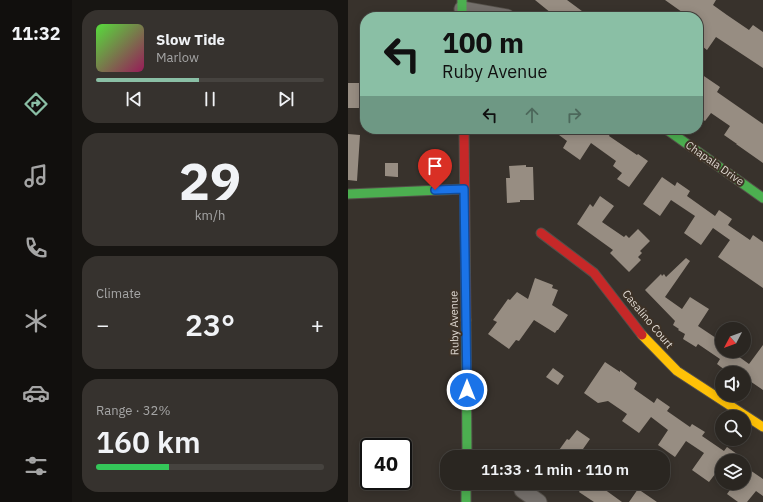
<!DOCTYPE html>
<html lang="en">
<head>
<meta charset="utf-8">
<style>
  :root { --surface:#2a2621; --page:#36322e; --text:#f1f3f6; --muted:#a5a5a5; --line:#46433f; --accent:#8abfa5 }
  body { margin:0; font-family:"IBM Plex Sans",sans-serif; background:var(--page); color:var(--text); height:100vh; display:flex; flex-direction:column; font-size:15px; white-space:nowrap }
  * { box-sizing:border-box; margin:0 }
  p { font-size:13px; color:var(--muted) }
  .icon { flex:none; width:22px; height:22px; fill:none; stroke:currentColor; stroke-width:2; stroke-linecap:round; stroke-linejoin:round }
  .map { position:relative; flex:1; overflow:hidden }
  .panel { display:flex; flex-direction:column; gap:10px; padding:10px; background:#171512; width:276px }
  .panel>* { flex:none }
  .banner { position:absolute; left:12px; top:12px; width:343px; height:122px; border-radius:16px; box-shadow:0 2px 10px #0003,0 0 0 1px var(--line); background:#8abfa5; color:#111; overflow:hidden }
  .needle { width:26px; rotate:229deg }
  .controls { position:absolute; left:367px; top:322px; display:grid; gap:8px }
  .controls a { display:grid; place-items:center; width:36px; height:36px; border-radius:50%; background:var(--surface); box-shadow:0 2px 10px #0003,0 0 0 1px var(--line); font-size:20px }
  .speed { position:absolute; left:12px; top:438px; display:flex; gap:8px; font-size:20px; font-weight:700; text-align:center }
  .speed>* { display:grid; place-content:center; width:52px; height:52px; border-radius:50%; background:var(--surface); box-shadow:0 2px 10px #0003,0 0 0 1px var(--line); line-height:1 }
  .speed .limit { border:2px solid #111; border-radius:6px; background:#fff; color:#111 }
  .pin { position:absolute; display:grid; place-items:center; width:34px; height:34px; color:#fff; margin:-41px -17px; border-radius:50% 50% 50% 0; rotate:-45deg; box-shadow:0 0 4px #0007 }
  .pin .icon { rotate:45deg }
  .me { position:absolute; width:44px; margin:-22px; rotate:0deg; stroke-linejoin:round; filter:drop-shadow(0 0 3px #0008) }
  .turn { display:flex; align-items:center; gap:14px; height:84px; padding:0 16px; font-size:18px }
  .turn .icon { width:52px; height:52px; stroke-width:2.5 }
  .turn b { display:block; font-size:28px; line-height:34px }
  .lanes { display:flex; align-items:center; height:38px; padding:0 16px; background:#0003; justify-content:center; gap:20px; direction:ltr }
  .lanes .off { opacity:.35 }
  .big { font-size:30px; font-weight:600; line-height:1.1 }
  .panel .widget { flex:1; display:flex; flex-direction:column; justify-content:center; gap:6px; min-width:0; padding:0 14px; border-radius:16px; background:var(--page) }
  .panel .dial { align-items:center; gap:0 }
  .dial b { font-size:52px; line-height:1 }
  .song { display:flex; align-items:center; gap:12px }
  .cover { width:48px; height:48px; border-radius:6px; background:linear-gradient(135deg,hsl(110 70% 55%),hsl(330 70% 35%)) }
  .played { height:4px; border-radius:2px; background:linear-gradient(90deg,var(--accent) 45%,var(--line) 45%) }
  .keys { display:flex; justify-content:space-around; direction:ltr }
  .heat { display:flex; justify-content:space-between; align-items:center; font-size:22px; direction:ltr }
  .charge { height:6px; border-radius:3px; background:linear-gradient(90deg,#34c759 32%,var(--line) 0) }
  .trip { position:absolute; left:92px; top:450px; width:230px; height:40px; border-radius:16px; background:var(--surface); box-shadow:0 2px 10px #0003,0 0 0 1px var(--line); font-weight:600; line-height:40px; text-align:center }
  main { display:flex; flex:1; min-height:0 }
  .menu { display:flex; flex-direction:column; width:72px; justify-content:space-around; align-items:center; background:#110f0d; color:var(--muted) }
  .menu .icon { width:28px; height:28px }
  .menu .active { color:var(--accent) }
  .menu b { font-size:18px; color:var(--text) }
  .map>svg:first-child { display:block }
</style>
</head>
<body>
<main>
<nav class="menu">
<b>11:32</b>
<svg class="icon active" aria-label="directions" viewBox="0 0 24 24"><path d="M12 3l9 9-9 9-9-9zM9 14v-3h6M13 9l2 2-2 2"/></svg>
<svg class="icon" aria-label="music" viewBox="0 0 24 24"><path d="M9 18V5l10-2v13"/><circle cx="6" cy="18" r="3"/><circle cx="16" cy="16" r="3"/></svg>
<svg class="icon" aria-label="phone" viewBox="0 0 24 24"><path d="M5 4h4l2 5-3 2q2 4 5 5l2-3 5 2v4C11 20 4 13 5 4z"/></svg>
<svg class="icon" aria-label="climate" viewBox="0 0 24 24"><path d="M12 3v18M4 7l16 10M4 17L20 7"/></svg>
<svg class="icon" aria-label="car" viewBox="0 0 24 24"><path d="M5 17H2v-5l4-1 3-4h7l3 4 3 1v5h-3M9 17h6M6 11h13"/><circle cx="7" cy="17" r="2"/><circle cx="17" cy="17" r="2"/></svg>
<svg class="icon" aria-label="filters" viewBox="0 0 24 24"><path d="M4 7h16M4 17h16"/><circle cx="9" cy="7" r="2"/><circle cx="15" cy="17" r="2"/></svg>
</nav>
<section class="panel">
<div class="widget">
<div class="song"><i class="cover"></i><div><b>Slow Tide</b><p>Marlow</p></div></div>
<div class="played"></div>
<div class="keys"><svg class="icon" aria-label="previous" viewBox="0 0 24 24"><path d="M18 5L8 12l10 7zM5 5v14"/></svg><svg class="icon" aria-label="pause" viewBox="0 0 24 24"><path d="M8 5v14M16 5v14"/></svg><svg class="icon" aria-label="next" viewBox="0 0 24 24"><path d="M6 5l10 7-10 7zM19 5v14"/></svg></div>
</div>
<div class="widget dial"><b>29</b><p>km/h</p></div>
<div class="widget"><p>Climate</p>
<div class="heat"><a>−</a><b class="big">23°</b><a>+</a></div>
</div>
<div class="widget"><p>Range · 32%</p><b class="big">160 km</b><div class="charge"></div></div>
</section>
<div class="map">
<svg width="415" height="502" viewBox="0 0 415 502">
  <rect width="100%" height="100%" fill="#38322c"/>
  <path fill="#978d82" d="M187,0h32l23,17h-42l3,-4z
    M317,0h51l-3,5 14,10 22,15 4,-5 10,7v36l-47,-31 -9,13 -9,-7v-26h-9z
    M350,72l22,15 -3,5 46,32v39l-27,-19h1l-13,-9 6,-9 -19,-13 -6,8 -7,-5z
    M0,83h17v25h-17z
    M203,129h52l7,5 -1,2 28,19 1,-1 10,7 -19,26 -12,-8 5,-6 -9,-7 3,-5 -25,-18 -11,17 -17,-12 4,-7z
    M0,134l12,1 -3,46 -9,-1z
    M37,163h13v14h-1l-12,-1z
    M178,165v2h7l1,33h-14v2l-13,1 -1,-25h4l-1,-12z
    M314,177l13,9 2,-4 13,9 -3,5 28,20 4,-6 13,9 -4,6 22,15 3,-5 10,7v46l-45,-31 12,-17 -17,-12 -12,17 -17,-12 11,-17 -24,-16 -11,16 -17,-12z
    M252,196l14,10 -12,16 22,15 2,-2 3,3 9,-9 12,12 -10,10 2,2 -4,4 3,3 -12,12 -19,-19 3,-3 -36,-26 13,-20 3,3z
    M338,258l4,3 -25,36 17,12 8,-12 19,12 -11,17 24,16v9h9l18,13 14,-19v45l-19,-13v-4h-15l-12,-9 3,-5 -22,-15 -2,3 -13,-8 2,-5 -7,-4 1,-1 -6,-4 2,-4 -30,-31 16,-16 1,2 2,-2 2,3z
    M187,278l18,7 -1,3 6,2 -6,15 16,10 -10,15h-1l-2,3 -21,-13 -15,21 -3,-1 -7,9 -21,-15 9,-12 -4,-2 15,-21 2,1 7,-8 11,7z
    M257,362l15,10v-2l17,13 -3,6 20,14 3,-5 13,9 -3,4 23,16 2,-3 13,8 -3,4 22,15 3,-4 20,14h-25v4l-13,17 -17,-12 12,-17 -18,-12 -11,16 -17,-12 10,-15 -17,-13 -12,16 -17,-12 5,-7 -19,-13 -10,2 -14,-10z
    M205,368l11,8 -6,9 -12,-8z
    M229,430l13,9 -7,10 10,8h-39l13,-18 2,1z
    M396,466l19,13v17l-7,-5 -9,11h-9l-11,-8 8,-11h9z
    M237,483h23l-4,6 18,13h-28l-15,-10z
    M290,489l19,13h-28z"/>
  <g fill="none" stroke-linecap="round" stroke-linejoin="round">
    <g stroke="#55504a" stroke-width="17">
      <path id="street" d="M114,9l45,8
        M174,490l17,12"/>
    </g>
    <g stroke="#55504a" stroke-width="11">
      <path id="fast" d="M114,0v17
        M318,129l97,69
        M0,194l116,-5
        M118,320l1,137
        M118,483v19"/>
    </g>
    <g stroke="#55504a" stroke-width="11">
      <path id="slow" d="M294,335l35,36 86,56"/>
    </g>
    <g stroke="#55504a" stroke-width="11">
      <path id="jam" d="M116,129l2,191
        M193,233l53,40 48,62"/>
    </g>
    <use href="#street" stroke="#746f6b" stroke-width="15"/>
    <use href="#fast" stroke="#4caf50" stroke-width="9"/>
    <use href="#slow" stroke="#ffc107" stroke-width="9"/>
    <use href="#jam" stroke="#c62828" stroke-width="9"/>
  </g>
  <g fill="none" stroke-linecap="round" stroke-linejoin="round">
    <g stroke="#114b97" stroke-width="10">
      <path id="route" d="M87,190l29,-1 3,201"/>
    </g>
    <use href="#route" stroke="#1a73e8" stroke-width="7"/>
  </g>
  <g text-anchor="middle" stroke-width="4" stroke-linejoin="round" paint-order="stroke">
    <g font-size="11" fill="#dfd8d1" stroke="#3d3227">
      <text transform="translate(367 163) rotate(35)" y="4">Chapala Drive</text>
      <text transform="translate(300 319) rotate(50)" y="4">Casalino Court</text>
      <text transform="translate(106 323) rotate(-91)" y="4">Ruby Avenue</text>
    </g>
  </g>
</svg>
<div class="controls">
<a><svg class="needle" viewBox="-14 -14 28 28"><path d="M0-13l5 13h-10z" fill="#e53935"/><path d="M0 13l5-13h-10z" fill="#a5a5a5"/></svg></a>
<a><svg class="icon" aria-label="sound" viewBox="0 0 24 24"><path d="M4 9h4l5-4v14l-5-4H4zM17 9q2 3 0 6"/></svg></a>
<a><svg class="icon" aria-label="search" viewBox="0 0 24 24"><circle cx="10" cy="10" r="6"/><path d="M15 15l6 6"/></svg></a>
<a><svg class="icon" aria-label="layers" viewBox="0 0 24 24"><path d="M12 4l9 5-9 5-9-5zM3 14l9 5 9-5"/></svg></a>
</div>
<div class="speed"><div class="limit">40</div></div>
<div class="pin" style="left:87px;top:190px;background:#d93025"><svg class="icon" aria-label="arrive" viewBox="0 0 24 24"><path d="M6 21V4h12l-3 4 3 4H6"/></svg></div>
<svg class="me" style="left:119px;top:390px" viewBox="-20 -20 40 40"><circle r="17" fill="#1a73e8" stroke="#fff" stroke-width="3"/><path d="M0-11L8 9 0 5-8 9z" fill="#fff"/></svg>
<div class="trip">11:33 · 1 min · 110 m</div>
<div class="banner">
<div class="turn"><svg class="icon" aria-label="left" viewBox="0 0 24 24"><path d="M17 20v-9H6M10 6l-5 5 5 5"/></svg><div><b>100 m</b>Ruby Avenue</div></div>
<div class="lanes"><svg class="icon" aria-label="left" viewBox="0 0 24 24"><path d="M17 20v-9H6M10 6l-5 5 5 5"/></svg><svg class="icon off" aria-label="ahead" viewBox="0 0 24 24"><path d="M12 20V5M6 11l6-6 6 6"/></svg><svg class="icon off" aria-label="right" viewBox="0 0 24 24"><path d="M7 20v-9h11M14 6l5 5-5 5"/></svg></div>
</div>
</div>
</main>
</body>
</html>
